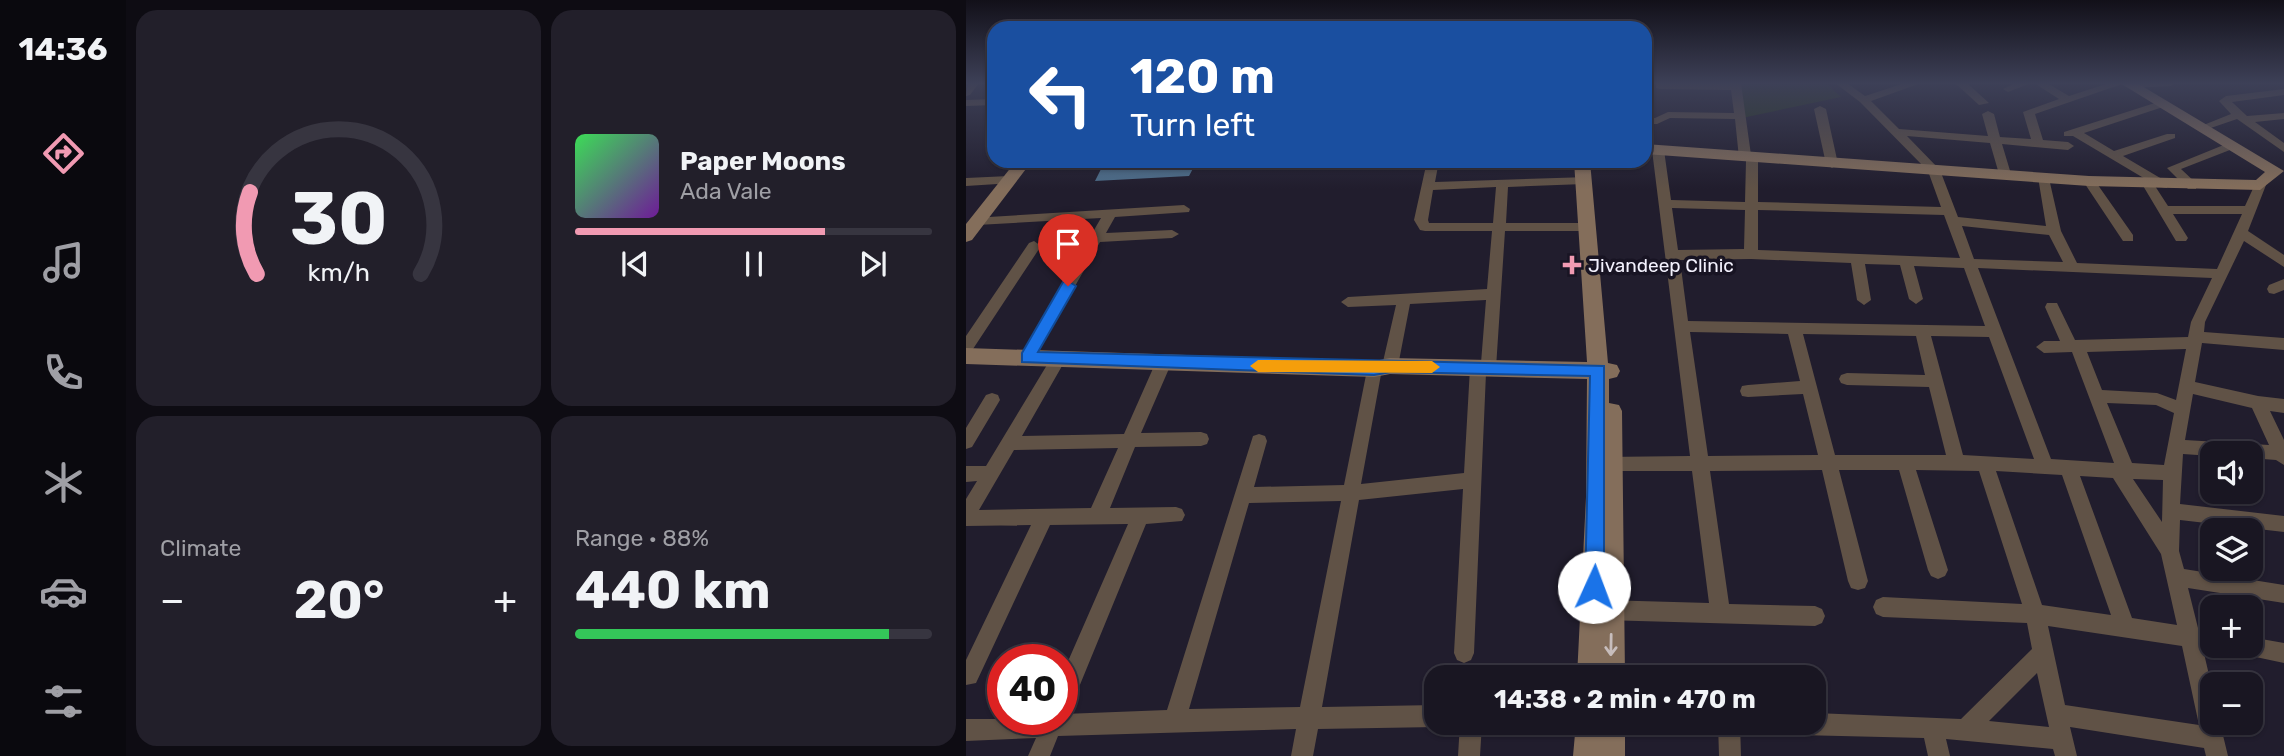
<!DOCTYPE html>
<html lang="en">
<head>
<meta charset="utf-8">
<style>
  :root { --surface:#191622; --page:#221f2a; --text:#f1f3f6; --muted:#9f9fa5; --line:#373540; --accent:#f19ab2 }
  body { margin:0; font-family:Rubik,sans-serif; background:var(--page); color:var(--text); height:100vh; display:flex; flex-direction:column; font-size:26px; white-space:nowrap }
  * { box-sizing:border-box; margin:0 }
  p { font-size:23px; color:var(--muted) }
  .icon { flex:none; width:38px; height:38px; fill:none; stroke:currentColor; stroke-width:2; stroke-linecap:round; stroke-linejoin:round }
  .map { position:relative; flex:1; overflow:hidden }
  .sheet { display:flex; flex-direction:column; gap:10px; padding:10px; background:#0e0c13; width:840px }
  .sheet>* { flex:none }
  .banner { position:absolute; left:21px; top:21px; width:665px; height:147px; border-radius:21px; box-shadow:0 2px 5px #0004,0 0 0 2px var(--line); background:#1a4fa0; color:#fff; overflow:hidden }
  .buttons { position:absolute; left:1234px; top:441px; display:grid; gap:14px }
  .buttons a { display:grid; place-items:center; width:63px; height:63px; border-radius:14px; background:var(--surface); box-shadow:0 2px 5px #0004,0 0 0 2px var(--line); font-size:35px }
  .speed { position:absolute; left:21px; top:644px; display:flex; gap:14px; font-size:35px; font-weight:700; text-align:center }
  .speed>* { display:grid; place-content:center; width:91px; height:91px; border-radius:50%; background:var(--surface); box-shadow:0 2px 5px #0004,0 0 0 2px var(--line); line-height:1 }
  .speed .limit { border:10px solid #d22; background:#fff; color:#111 }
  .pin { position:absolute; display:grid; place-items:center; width:60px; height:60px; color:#fff; margin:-72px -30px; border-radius:50% 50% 50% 0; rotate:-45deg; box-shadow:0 0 7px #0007 }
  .pin .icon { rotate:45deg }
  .me { position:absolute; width:77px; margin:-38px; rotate:2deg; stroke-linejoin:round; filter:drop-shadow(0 0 5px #0008) }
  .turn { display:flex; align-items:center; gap:24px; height:147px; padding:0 28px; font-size:32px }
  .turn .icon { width:91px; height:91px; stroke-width:2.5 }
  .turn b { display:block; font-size:49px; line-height:60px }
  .big { font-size:52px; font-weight:700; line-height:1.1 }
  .sheet .widget { flex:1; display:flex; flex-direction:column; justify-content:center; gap:10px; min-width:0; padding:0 24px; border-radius:21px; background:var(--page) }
  .sheet .dial { align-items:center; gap:0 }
  .dial svg { height:182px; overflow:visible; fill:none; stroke:var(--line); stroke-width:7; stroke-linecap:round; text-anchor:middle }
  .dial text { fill:var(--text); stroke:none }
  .song { display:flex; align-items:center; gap:21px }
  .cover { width:84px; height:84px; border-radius:10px; background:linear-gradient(135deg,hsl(130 70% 55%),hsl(280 70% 35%)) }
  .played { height:7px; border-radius:4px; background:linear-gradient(90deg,var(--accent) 70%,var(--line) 70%) }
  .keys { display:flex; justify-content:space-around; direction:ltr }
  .heat { display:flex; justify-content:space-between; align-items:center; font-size:38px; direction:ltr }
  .charge { height:10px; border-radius:5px; background:linear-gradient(90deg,#34c759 88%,var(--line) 0) }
  .sheet .tiles { flex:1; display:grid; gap:10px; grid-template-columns:repeat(2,1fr) }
  .trip { position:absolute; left:458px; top:665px; width:402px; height:70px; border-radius:21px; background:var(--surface); box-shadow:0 2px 5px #0004,0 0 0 2px var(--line); font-weight:700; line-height:70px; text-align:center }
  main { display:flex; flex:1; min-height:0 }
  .menu { display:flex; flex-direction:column; width:126px; justify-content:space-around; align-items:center; background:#0a090e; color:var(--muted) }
  .menu .icon { width:49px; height:49px }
  .menu .selected { color:var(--accent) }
  .menu b { font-size:32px; color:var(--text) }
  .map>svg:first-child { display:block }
</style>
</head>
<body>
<main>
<nav class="menu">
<b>14:36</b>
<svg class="icon selected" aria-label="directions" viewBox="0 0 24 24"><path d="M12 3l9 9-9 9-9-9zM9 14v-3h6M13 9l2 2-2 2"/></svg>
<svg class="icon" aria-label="music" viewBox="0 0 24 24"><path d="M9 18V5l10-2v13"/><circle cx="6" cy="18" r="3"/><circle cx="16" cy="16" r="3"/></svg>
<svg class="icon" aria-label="phone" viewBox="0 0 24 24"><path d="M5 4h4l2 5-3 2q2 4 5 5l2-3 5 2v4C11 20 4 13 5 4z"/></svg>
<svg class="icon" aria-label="climate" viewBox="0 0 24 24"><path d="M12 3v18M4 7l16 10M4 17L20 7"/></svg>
<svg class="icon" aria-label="car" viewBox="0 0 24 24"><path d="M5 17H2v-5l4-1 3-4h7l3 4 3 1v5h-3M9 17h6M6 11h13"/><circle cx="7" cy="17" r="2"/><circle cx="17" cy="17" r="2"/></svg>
<svg class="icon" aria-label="filters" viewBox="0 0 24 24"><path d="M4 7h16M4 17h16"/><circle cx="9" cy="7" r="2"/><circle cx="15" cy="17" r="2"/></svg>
</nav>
<section class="sheet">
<div class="tiles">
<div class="widget dial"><svg viewBox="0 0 100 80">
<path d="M14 69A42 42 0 1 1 86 69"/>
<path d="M14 69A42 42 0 0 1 11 33" stroke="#f19ab2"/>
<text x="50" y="56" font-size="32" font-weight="700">30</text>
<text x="50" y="72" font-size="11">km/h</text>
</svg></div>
<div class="widget">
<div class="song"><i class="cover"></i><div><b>Paper Moons</b><p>Ada Vale</p></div></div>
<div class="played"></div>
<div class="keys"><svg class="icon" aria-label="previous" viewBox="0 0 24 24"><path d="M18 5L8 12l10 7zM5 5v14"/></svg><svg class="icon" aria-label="pause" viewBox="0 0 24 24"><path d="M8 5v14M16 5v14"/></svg><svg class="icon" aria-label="next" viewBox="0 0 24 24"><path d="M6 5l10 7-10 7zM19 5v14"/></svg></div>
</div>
<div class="widget"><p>Climate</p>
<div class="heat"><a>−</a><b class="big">20°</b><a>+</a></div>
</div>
<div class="widget"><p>Range · 88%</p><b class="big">440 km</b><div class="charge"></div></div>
</div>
</section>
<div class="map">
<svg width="1318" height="756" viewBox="0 0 1318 756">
  <rect width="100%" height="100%" fill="#211d2d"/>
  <path fill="#28371e" d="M775,83h85l15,14 -99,21z"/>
  <path fill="#4d6d89" d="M139,161h92l-8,15 -94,5z"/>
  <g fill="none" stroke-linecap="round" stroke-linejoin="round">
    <path fill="#605246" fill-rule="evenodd" d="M2,83h11l-9,12 -4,1z
      M775,83l10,72 7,3v44l183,5 -13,-36 -68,-69 -25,-19h12l18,13 40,-13h16l-50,18 28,28 89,7 -6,-22 6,-3 6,3 6,23 31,2 -8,-27 36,-13 -25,-16h13l22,13 40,-13h16l-90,31 8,26 25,2 6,4 -6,4 -66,-6 9,30 -6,4 -6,-4 -9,-31 -83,-7 33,34 18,47 88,9 -8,-49 6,-4 4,1 13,57 16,32 140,6 25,-55h-69l15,24 -2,3h-10l-34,-57 5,-4 -74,-44h-9v-4l94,-30h8v4l-82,27 30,18 53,-17h8v4l-52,18 44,26v6l-12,-2 13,20h77l11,-24h8l2,3 -18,46 36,24v12l-40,-26 -39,81 -1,10 80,6v12l-82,-7 -7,39 63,14 26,3v14l-14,-2 14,29v25l-8,-5 -26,-2v-5h-38v3l-29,-2 -3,50 104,12v16l-104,-12 -1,31 5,18 100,16v18l-96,-15 10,40 14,2v16h8l-8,4 -9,-1 9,39v35h8l8,33h-22l-2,-8 -134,-21 7,29h-22l-2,-7 -107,-10 4,17h-22l-4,-18 -168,-4 -8,-3 -3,-8h70v-10l146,6 71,-70 -5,-26 -144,-6 -7,-3 -3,-7 3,-7 7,-3 139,7 -43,-133 -63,-1 32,100 -3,6 -7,3 -7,-3 -3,-6 -29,-100h-60l29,111 -3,7 -7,2 -7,-2 -3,-7 -26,-111 -112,1 19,133 86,2 7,3 3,7 -3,7 -7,3 -212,-6 -7,-3 -3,-7 3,-7 7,-3 106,3 -17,-132h-88l-6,-2 -3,-5 3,-5 6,-2 86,-1 -38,-306 6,-4 6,4 7,50 74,2 1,-41 -7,-3 -4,-39 -65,-1 -13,6h-12v-6h10l13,-6 66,1 -3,-23 -71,-1 -4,-1v-4zM706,208l73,2 -1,39 -66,1zM792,210l186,5 16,43 -202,-8zM996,226l87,9 14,27 -89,-3zM785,259l100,4 6,37 7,5 7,-5 -6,-36 35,1 9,34 7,5 7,-5 -9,-33 50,2 21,58 -297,-5 -8,-61zM1012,268l234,10 -21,44 -3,15 -113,3 -18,-37h-10l-2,4 15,34h-16l-8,6 8,6 28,-1 42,111 -63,-4zM724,332l98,2 12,47 -52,4 -6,1 -2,5 2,5 6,1 55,-3 15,61 -110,1zM837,334l113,2 9,39 -78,-2 -6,2 -2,4 2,4 6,2 82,2 17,68h-111zM965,336l58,1 45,122 -71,-4zM1220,349l-10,51 -19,-7 -55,-3 -15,-38zM1227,394l59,14 17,37 -84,-5zM1141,403l49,2 18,8 -10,52 -32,-2zM1030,471l66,4 49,140 -69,-10zM1114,476l33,2 48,76 16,71 -45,-7zM1167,479l30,1 -1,42zM1082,626l134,20 17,79 -134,-20zM1071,673l12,54 -60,-6z
      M989,83h12l22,20 -10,2z
      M1049,83h16l-23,9 -5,-3z
      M1160,83h50l-5,3 -41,2 -4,-1z
      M1318,89v6l-52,7 15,14 37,-3v6l-29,3 29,21v9l-47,-33 -35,12 -6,-3 35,-14 -12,-13 7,-5z
      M679,91l8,1 1,2 -9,3z
      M28,99v6l-28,1v-6z
      M854,106l6,3 12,55 -6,4 -6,-4 -12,-55z
      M1265,142l4,2v4l-54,21 15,14v6h-8l-21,-21z
      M461,161h12l-4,21 153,-5v6l-4,1 -76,3 -2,36h82l7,4 -7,4h-83l-9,137 -2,4 -8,1 -12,280 -3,7 -7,3 -7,-3 -3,-7 9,-164 -104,11 -37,207 115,-2v18l8,1 -8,3 -119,2 -5,27h-22l5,-27 -238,7 -8,20h-22l8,-18 -70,3v-22h96v-44l66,-151 -78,1 -74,158 -10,2v-25l65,-135 -65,1v-27l11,-18 -11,1v-16h20l67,-111h10l3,4 -44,77 102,-2 31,-70 3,-4h10l3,4 -30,69 60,-1 6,2 2,5 -2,5 -6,2 -66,1 -25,61 66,-1 6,2 3,6 -3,6 -36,3 -76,185 -7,2 1,3 103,-4 86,-274 6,-2 6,2 2,5 -13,46 90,-2 24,-120h12l2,4 -21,115 103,-11 6,-105 2,-4 9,-1 5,-63 -76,4 -12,62 -3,4h-10l-3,-4 14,-61 -48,2 -7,-5 7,-5 139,-8 5,-58h-67l-5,-1 -6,-10zM530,187l-3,36h-64l-1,-3 5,-30zM152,448l-27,60 -112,2 35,-60zM375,501l-41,206 -111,2 60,-206z
      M43,176l6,4 -2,3 -47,3v-8z
      M1123,177l4,1 40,57v6h-10l-40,-60z
      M218,205l6,4 -1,3 -74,5 -9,16 66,-3 7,4 -7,4 -72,4 -68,120h-10l-3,-4 3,-4 79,-136 -124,7 -7,-4 2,-3z
      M68,241l7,5 -70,106 -5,2v-18l63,-93z
      M1318,279v11l-10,4 -5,-1 -2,-4 2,-4z
      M26,393l6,2 2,5 -28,47 -6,2v-21l20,-33z
      M1284,637l34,6v20l-47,-10 -3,-7h16z
      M494,723h22l-2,33h-22z
      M752,723h22l1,33h-22z"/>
    <path fill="#846e5b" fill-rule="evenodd" d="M1154,83h17l147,88 -24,19 -171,-4 -444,-32v-10l444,32 167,4 9,-8z
      M50,161h16l-60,79 -6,2v-18z
      M608,161h16l18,202 9,2 3,6 -3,6 -8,2v24l10,2 3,6 3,266h-48l9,-180 1,-118 -197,-5 -16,3 -408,-13v-16l408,13 16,-3 197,4z
      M610,723h49v33h-52z"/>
  </g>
  <defs><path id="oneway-shaft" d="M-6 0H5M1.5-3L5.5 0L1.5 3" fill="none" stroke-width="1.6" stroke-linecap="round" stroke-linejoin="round" transform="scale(1.75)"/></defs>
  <use stroke="#c7bdbc" href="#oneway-shaft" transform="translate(645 645) rotate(91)"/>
  <linearGradient id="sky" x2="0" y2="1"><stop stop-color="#121019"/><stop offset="0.44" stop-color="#3d4057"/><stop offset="1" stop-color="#3d4057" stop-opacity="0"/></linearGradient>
  <rect width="1318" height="189" fill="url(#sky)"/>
  <path fill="#1a73e8" stroke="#114b97" stroke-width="2" d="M102,281l8,5 -38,66 566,14v221l-3,7 -7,3 -6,-3 -3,-7 5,-211 -199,-4 -17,3 -352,-13v-9l41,-71z"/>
  <path fill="#f59e0b" d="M292,360l174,1 8,6 -8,6 -174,-1 -8,-6z"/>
  <path fill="#f19ab2" stroke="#181423" stroke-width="2.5" d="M602.5 254.5h7v7h7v7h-7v7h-7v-7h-7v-7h7z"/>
  <g text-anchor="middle" stroke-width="7" stroke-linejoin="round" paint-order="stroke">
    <g font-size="19" fill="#f3f1fd" stroke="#181423" text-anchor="start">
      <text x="622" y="272">Jivandeep Clinic</text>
    </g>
  </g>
</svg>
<div class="buttons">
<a><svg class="icon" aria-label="sound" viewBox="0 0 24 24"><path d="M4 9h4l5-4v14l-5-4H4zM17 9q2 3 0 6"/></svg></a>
<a><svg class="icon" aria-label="layers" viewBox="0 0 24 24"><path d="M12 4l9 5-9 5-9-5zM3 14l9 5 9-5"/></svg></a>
<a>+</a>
<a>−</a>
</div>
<div class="speed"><div class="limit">40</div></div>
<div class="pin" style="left:102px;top:286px;background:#d93025"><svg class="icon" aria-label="arrive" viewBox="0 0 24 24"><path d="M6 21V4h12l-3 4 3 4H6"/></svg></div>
<svg class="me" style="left:628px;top:587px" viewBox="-20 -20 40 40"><circle r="19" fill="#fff"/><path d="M0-13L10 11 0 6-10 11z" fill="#1a73e8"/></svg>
<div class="trip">14:38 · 2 min · 470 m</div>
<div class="banner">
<div class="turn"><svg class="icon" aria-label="left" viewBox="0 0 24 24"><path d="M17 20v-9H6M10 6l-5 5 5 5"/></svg><div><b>120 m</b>Turn left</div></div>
</div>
</div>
</main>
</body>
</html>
